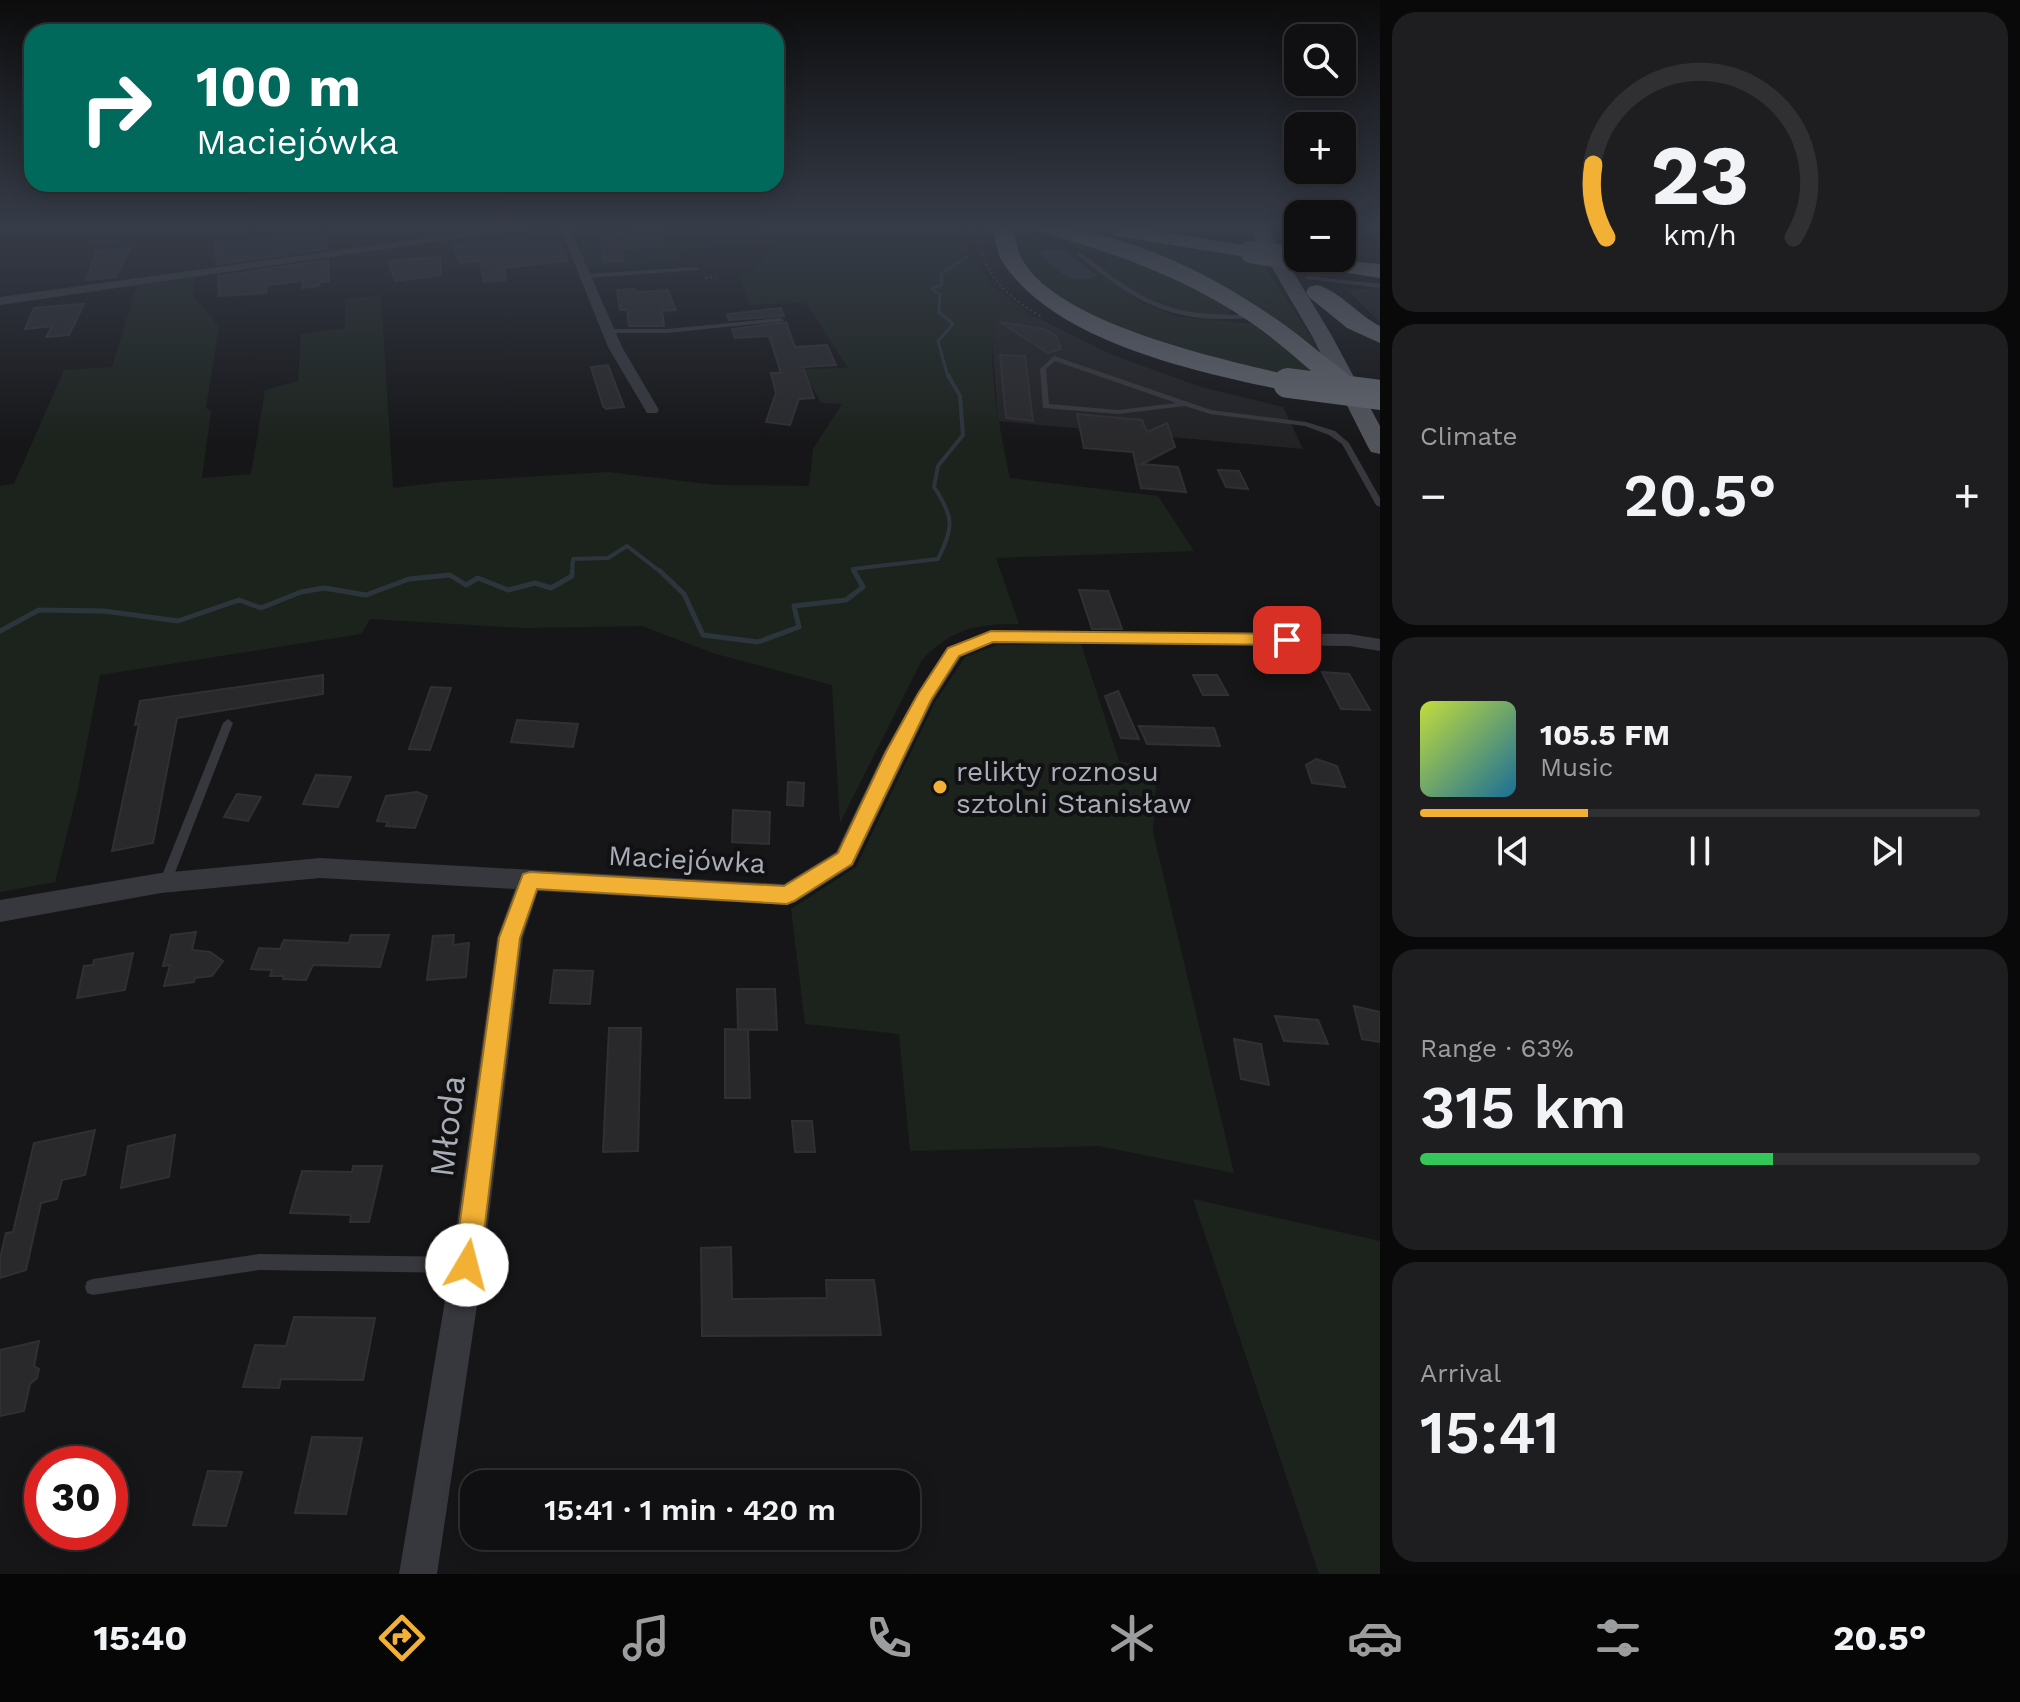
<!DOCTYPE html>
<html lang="en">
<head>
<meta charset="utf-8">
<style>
  :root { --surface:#101012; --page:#1e1e20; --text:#f1f3f6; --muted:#9c9d9f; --line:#303032; --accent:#f2b134 }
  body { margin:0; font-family:"Work Sans",sans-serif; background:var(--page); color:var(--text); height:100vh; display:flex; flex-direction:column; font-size:30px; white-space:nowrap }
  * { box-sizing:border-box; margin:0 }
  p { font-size:26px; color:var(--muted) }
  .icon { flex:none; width:44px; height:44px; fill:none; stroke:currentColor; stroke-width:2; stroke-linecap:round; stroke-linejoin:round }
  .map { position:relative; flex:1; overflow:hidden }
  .sheet { display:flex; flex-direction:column; gap:12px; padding:12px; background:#09090a; width:640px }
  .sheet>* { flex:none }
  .guide { position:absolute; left:24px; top:24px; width:760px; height:168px; border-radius:24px; box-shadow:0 4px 20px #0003,0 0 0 2px var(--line); background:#00695c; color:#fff; overflow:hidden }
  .fabs { position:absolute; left:1284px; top:24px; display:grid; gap:16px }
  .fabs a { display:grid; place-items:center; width:72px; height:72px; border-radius:16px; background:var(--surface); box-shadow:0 4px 20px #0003,0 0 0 2px var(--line); font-size:40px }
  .speed { position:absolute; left:24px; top:1446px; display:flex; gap:16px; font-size:40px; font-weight:700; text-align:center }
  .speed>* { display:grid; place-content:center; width:104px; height:104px; border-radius:50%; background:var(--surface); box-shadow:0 4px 20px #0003,0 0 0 2px var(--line); line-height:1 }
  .speed .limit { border:12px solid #d22; background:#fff; color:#111 }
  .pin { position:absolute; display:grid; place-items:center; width:68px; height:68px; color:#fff; margin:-34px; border-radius:16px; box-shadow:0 4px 12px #0006 }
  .me { position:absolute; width:88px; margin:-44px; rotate:8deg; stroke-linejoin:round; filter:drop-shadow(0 0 6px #0008) }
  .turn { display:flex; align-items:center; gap:28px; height:168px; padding:0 40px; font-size:36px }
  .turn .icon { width:104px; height:104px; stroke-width:2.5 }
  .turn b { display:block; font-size:56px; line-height:68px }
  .big { font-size:60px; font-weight:600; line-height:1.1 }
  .sheet .tile { flex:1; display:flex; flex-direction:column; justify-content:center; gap:12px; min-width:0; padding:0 28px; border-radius:24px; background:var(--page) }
  .sheet .dial { align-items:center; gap:0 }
  .dial svg { height:208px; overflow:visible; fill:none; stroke:var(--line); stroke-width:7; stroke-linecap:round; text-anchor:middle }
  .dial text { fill:var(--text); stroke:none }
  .song { display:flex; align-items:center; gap:24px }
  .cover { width:96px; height:96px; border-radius:12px; background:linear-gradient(135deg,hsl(70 70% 55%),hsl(200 70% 35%)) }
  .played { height:8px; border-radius:4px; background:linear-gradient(90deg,var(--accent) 30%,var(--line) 30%) }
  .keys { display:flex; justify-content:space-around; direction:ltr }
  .heat { display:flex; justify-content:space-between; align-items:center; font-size:44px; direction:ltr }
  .charge { height:12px; border-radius:6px; background:linear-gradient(90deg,#34c759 63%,var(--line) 0) }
  .trip { position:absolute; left:460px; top:1470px; width:460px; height:80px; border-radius:24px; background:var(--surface); box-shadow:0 4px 20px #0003,0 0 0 2px var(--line); font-weight:600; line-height:80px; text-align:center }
  .dock { display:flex; height:128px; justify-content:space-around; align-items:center; background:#060607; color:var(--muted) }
  .dock .icon { width:56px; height:56px }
  .dock .active { color:var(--accent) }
  .dock b { font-size:36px; color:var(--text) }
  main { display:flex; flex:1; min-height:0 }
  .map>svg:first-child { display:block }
</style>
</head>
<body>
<main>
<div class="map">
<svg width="1380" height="1574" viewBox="0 0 1380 1574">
  <rect width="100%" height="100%" fill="#161618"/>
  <path fill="#222225" d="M1369,282l11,1v39l-34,-33h27z
    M1010,313l26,4 74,37 91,33 82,20 20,42 -305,-28 -6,-86 4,-15z"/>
  <path fill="#1c231d" d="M124,225h60l-12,2v12l-79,3v-3l26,-3z
    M407,225h61l2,7 -60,9z
    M879,225h83l3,26 -9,9 22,6 15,21 43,30 -26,-3 -14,6c-11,43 5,114 14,158l148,18 36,55 -198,7 23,66c-42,0 -67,4 -97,36l-82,163 -8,-138 -116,-31 -74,-28 -117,2 -155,-9 -9,15 -261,41 -22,114 -23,93 -55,10v-406l14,-2 50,-114 48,-3 25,-82 57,-8 -1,18 26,32 -13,81 5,3 -9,67 49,-4 14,-84 33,-9 3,-47 44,-6v-29l36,-4 12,193 49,-6 166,-10 107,13 94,1 4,-37 29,-45 -21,-1 -19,-34 46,-1 -42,-65 -56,2 -11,-31h10l32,-32 -105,8 3,12 -91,6 -10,-27 196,-13 9,14 95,-4z
    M1017,225l21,11 7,-5 97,30 90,47 -1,5c-45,14 -93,-17 -126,-43l2,-12 -45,-14 80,59 36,14 78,7 72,59c-79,-12 -260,-52 -305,-121 -5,-7 -7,-16 -10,-23h5z
    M1045,225l214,33 76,115 -65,-55 -177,-80z
    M1081,644l38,117 38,8 -4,63 81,341 -135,-27 -189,5 -11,-117 -94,-10 -14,-115 65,-42 79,-165 30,-45 32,-12z
    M1193,1199l187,42v333h-61z"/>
  <path fill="#2c353c" d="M1057,249l8,1 32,26c-28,10 -39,-5 -59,-25z"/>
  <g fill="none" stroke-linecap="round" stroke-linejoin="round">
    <path stroke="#2c353c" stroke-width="3" d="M948,377l-10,-36 15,-17 -14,-12 1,-18 -9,-5 10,-4v-11l26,-17"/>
    <path stroke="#2c353c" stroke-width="4" d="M572,573l1,-14 35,-1 19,-12 35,27
      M855,573l-2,-4 85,-10c16,-32 16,-42 -4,-72l4,-21 25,-31 -3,-39 -12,-21"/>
    <path stroke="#2c353c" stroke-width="5" d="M660,571l24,23 19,41 55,7 41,-15 -5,-21 52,-6 17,-13 -9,-16
      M0,631l39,-21 65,1 74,10 61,-21 22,8 40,-16 23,-4 42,7 43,-16 41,-4 16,10 12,-7 30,12 27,-7 16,5 21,-12v-5"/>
  </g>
  <path fill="#29292c" stroke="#303034" stroke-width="2" d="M661,231l1,15 -41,3 2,12 -19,1 -4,-28z
    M327,232v17l-110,15 -2,-20z
    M527,238l2,6 30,-3 8,20 -63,7 2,12 -22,2 -4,-21 -20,2 -8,-18z
    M130,248l-14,29 -30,3 11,-29z
    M440,257l1,18 -46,6 -7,-20z
    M328,260l1,21 -9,1 -1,4 -17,2 1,-7 -36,4 -1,8 -47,3 -1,-20z
    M635,289l1,3 32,-2 8,20 -14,1 2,15h-35l-2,-16h-7l-3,-20z
    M84,304l-15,31 -23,2 6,-11 -27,3 9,-21z
    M781,308l3,8 -55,4 -2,-6z
    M786,322l9,25 32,-2 9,20 -33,2 11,31 -15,1 -9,26 -24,-3 10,-29 -5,-20h10l-12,-37 -34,2 -3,-9z
    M1000,322l44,7 12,7 5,13 -13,4z
    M1000,355l25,1 8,65 -27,-3z
    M608,365l16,42 -18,2 -3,-3 -12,-39z
    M1077,414l65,6 5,12 20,-9 8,24 -33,17 36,3 8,25 -45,-4 -8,-36 -49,-4z
    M1218,470l21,1 9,18 -22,-2z
    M1079,590l29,1 14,38h-30z
    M1322,672l27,2 21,36 -29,-1z
    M323,675v19l-146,24 -24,125 -41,8 27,-127 -4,1 5,-24z
    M1193,675h24l11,20h-25z
    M431,687l20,1 -21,62 -21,-1z
    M1118,691l21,48 -18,-1 -16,-42z
    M517,720l61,4 -5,23 -62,-5z
    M1139,726l75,2 6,18 -73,-2z
    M1316,759l21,7 8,21 -33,-4 -6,-18z
    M316,775l35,2 -13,30 -35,-3z
    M788,782l16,1 -1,23 -16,-1z
    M417,792l10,4 -12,32 -29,-2 2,-4 -11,-1 9,-25z
    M237,794l24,3 -13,24 -24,-4z
    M733,810l37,2 -1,32 -37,-2z
    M196,932l-4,18 18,2 13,9 -11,15 -17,2 -1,4 -30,4 6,-21 -7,1 8,-31z
    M351,935h38l-9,32 -67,-2 -7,15 -23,-1 1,-3h-14l2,-6 -21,-1 8,-21 21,1 4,-9 65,3z
    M454,935l-1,10 16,-2 -3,34 -39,3 6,-44z
    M133,953l-8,37 -48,8 7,-32 9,-1 1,-5z
    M554,970l39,1 -3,33 -40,-1z
    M737,989h38l2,41 -39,-1z
    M1354,1006l26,6v30l-18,-3z
    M1275,1016l43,4 10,24 -44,-3z
    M609,1028h32l-3,123 -35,1z
    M725,1029l23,1 2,68h-25z
    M1234,1039l27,5 8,41 -28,-6z
    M792,1121h20l3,31h-20z
    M95,1130l-10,45 -23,5 -5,19 -16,4 -15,67 -26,8v-20l6,-25 7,-1 21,-89z
    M175,1135l-6,42 -48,11 7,-42z
    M353,1166h29l-13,56h-19l1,-7 -61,-2 12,-42 50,1z
    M731,1247l1,52 95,-1 -1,-18h48l7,55 -179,1 -1,-88z
    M294,1317l81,1 -12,62 -82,-1 -2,9 -36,-1 12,-42 31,1z
    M39,1341l-5,25 5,3 -2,9 -7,6 -6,27 -24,5v-66z
    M312,1437l50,1 -16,76 -51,-1z
    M208,1471l34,1 -16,54 -33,-1z"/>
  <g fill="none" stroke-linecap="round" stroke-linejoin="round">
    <path stroke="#3d3f44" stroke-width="2" stroke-dasharray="2 3" stroke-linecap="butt" d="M372,225l2,13
      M976,225c4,46 27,70 66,92
      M705,278l11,-1"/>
    <path fill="#37383d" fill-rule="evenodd" d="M1079,252c16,10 30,23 46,33 44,30 82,31 133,29l3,2 -3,2c-27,1 -54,3 -80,-4 -39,-9 -70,-35 -101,-59z
      M696,267l3,2 -1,1 -111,8 -3,-2 3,-2z
      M1308,276l72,8v4l-74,-9 -1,-1z
      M781,318l3,2 -1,1 -116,12h-59l-3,-2 3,-2h59z
      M1054,356l157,54 95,12 29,9 14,12 31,55v9l-4,-2 -34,-61 -13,-9 -24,-9 -95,-12 -25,-8 -67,8 -75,-6 -3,-39zM1055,361l121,42 -58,7 -69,-6 -3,-35z
      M228,719l5,4 -62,160 -2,4 -4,1 -4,-1 -2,-4 64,-160z
      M259,1254l204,3 6,2 2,6 -2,6 -6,2 -204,-3 -166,25 -6,-2 -2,-6 2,-6 6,-2z"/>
    <path fill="#37383d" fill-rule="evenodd" d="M522,225h28l-550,80v-8z
      M559,225h10l53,122 37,63 -2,3h-10l-39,-66z
      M991,631l358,3 31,5v12l-31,-5 -356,-3 -32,14 -28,44 -80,165 -57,36 -9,3 -249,-14 -15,47 -40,327 -46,309h-38l52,-309 46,-327 18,-49 -195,-11 -159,15 -161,29v-22l161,-27 159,-15 464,26 52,-32 48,-100 33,-59 30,-46z"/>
    <path fill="#53555c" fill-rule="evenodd" d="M1247,225h18l67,111 48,90v28l-9,-2 -3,-5 -56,-111z"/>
    <path fill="#63666e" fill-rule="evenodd" d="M993,225h20c2,10 3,21 7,30 31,69 210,106 277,122l4,6 -4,6 -9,2c-88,-18 -235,-49 -286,-130 -6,-10 -7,-25 -9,-36z
      M1026,225c101,0 215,62 292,126 14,11 31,22 41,36l-4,6h-18c-29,-24 -56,-50 -87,-71 -67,-46 -143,-72 -221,-93z
      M1123,226l129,20 11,6 -11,6 -136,-22 -3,-4 3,-4z
      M1310,258l70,6v14l-70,-11 -3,-5z
      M1317,285c23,6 42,31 63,41v17l-33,-15 -38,-31 -3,-5 3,-5z"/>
    <path stroke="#63666e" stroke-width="23" d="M1252,252l66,10"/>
    <path stroke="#63666e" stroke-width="30" d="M1288,383l92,12"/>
  </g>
  <linearGradient id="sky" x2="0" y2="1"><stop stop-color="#0c0c0d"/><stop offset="0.51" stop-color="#363c48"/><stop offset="1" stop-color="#363c48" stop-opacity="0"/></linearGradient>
  <rect width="1380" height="445" fill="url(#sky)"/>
  <path fill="#f2b134" stroke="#9d7322" stroke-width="2" d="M991,631l296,3 8,6 -8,5 -294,-3 -34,14 -28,44 -79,164 -58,37 -7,3 -250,-15 -17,49 -40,327 -4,9 -9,4 -9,-4 -4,-9 45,-327 24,-64 7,-2 254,14 54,-33 48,-101 32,-58 30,-46z"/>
  <circle fill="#f2b134" stroke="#111113" stroke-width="3" cx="940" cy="787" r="8"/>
  <g text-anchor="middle" stroke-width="8" stroke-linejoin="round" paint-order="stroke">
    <g font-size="28" fill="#a8adb8" stroke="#111113" text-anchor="start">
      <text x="956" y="781">relikty roznosu<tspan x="956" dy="32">sztolni Stanisław</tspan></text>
    </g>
    <g font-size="28" fill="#a8adb8" stroke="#111113">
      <text transform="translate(687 859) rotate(3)" y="10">Maciejówka</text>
    </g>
    <g font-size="34" fill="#a8adb8" stroke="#111113">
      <text transform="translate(447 1126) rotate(-83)" y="12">Młoda</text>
    </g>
  </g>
</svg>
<div class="fabs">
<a><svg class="icon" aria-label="search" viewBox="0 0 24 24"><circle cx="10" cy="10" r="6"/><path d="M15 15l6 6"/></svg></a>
<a>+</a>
<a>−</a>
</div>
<div class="speed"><div class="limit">30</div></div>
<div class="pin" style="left:1287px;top:640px;background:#d93025"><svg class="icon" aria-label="arrive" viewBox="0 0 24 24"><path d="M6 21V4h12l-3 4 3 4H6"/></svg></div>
<svg class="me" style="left:467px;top:1265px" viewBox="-20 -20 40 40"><circle r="19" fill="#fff"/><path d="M0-13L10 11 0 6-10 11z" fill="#f2b134"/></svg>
<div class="trip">15:41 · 1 min · 420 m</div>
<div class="guide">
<div class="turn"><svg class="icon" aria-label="right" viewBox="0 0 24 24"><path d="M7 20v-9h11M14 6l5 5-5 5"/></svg><div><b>100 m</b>Maciejówka</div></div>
</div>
</div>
<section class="sheet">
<div class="tile dial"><svg viewBox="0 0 100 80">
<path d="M14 69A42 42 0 1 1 86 69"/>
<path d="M14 69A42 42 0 0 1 9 41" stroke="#f2b134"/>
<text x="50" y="56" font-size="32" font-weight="700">23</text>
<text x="50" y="72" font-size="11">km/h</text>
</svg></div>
<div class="tile"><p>Climate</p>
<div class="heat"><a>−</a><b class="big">20.5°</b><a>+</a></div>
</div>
<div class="tile">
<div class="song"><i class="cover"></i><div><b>105.5 FM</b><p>Music</p></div></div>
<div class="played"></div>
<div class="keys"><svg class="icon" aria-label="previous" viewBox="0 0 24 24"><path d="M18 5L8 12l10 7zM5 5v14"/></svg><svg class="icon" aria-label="pause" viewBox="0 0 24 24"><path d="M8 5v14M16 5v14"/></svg><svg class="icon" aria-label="next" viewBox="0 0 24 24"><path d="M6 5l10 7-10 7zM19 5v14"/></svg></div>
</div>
<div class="tile"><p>Range · 63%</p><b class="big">315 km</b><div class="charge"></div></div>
<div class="tile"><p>Arrival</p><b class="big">15:41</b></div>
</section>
</main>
<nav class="dock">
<b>15:40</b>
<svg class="icon active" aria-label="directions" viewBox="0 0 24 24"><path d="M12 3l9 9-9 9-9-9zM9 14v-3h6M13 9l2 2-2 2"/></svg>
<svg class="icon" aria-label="music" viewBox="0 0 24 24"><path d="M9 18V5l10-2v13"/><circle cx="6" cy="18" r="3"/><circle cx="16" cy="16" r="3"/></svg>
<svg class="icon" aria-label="phone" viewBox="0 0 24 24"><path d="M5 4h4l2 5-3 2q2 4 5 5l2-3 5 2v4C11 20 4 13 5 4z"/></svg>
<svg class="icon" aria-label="climate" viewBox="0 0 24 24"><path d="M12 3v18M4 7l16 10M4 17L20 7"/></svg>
<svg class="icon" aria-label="car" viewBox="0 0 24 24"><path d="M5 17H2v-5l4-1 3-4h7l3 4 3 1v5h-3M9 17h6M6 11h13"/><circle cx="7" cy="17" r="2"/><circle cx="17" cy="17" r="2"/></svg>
<svg class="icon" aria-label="filters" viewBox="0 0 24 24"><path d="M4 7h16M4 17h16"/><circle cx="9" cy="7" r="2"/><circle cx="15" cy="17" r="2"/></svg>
<b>20.5°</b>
</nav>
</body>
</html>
